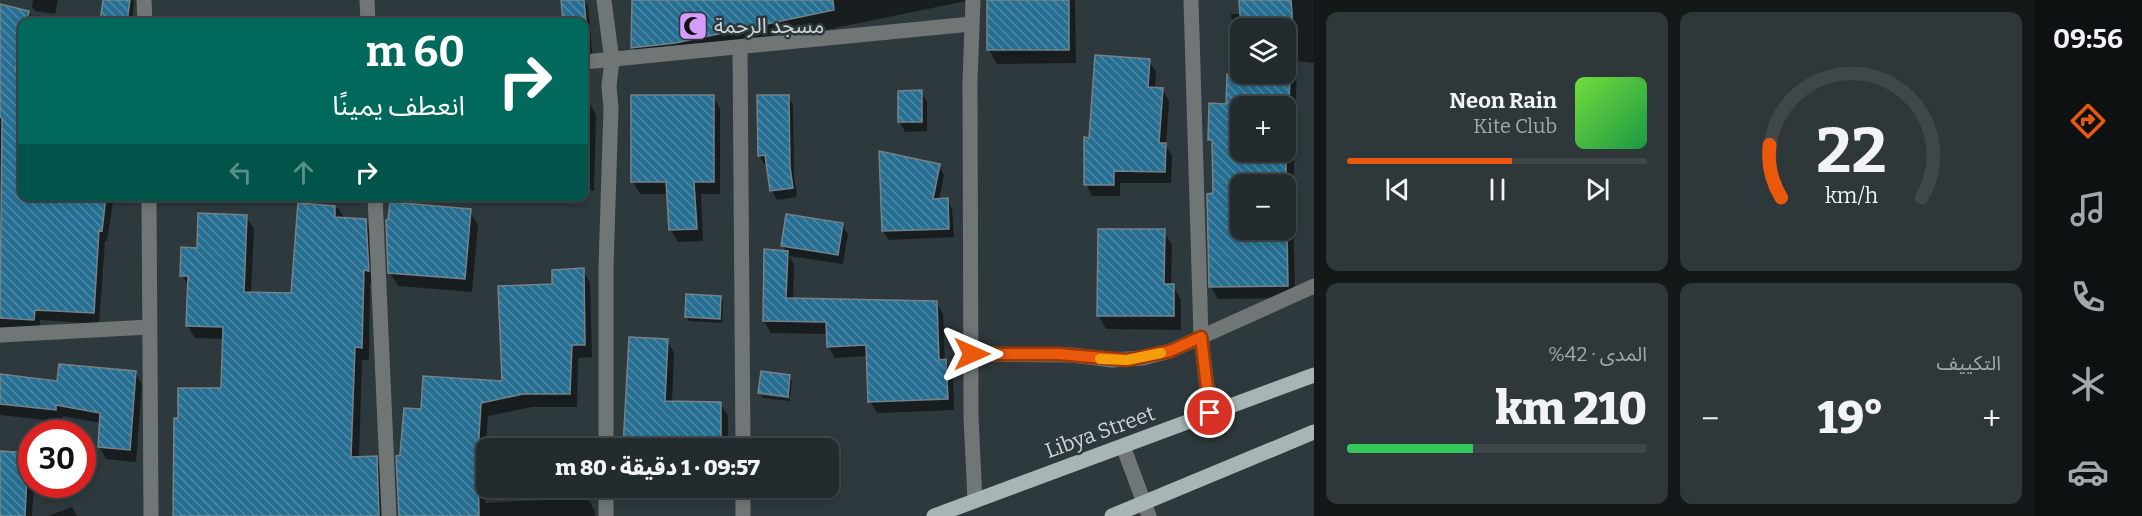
<!DOCTYPE html>
<html lang="ar">
<head>
<meta charset="utf-8">
<style>
  :root { --surface:#222b2d; --page:#2e3739; --text:#f1f3f6; --muted:#a2a7aa; --line:#3f4749; --accent:#ea580c }
  body { margin:0; font-family:Bitter,"Noto Sans Arabic",serif; background:var(--page); color:var(--text); direction:rtl; height:100vh; display:flex; flex-direction:column; font-size:22px; white-space:nowrap }
  * { box-sizing:border-box; margin:0 }
  p { font-size:20px; color:var(--muted) }
  .icon { flex:none; width:33px; height:33px; fill:none; stroke:currentColor; stroke-width:2; stroke-linecap:round; stroke-linejoin:round }
  .map { position:relative; flex:1; overflow:hidden; direction:ltr }
  .drawer { display:flex; flex-direction:column; gap:12px; padding:12px; background:#131819; width:720px }
  .drawer>* { flex:none }
  .top-card { position:absolute; left:18px; top:18px; width:570px; height:183px; border-radius:12px; box-shadow:0 3px 9px #0003,0 0 0 2px var(--line); direction:rtl; background:#00695c; color:#fff; overflow:hidden }
  .controls { position:absolute; left:1230px; top:18px; display:grid; gap:12px }
  .controls a { display:grid; place-items:center; width:66px; height:66px; border-radius:12px; background:var(--surface); box-shadow:0 3px 9px #0003,0 0 0 2px var(--line); font-size:30px }
  .speed { position:absolute; left:18px; top:420px; display:flex; gap:12px; font-size:30px; font-weight:700; text-align:center }
  .speed>* { display:grid; place-content:center; width:78px; height:78px; border-radius:50%; background:var(--surface); box-shadow:0 3px 9px #0003,0 0 0 2px var(--line); line-height:1 }
  .speed .limit { border:9px solid #d22; background:#fff; color:#111 }
  .pin { position:absolute; display:grid; place-items:center; width:51px; height:51px; color:#fff; margin:-26px; border:3px solid #fff; border-radius:50%; box-shadow:0 2px 6px #0007 }
  .me { position:absolute; width:66px; margin:-33px; rotate:90deg; stroke-linejoin:round; filter:drop-shadow(0 0 4px #0008) }
  .turn { display:flex; align-items:center; gap:21px; height:126px; padding:0 24px; font-size:27px }
  .turn .icon { width:78px; height:78px; stroke-width:2.5 }
  .turn b { display:block; font-size:42px; line-height:51px }
  .lanes { display:flex; align-items:center; height:57px; padding:0 24px; background:#0003; justify-content:center; gap:30px; direction:ltr }
  .lanes .off { opacity:.35 }
  .big { font-size:45px; font-weight:800; line-height:1.1 }
  .drawer .tile { flex:1; display:flex; flex-direction:column; justify-content:center; gap:9px; min-width:0; padding:0 21px; border-radius:12px; background:var(--page) }
  .drawer .dial { align-items:center; gap:0 }
  .dial svg { height:156px; overflow:visible; fill:none; stroke:var(--line); stroke-width:7; stroke-linecap:round; text-anchor:middle }
  .dial text { fill:var(--text); stroke:none }
  .song { display:flex; align-items:center; gap:18px }
  .cover { width:72px; height:72px; border-radius:9px; background:linear-gradient(135deg,hsl(100 70% 55%),hsl(140 70% 35%)) }
  .played { height:6px; border-radius:3px; background:linear-gradient(90deg,var(--accent) 55%,var(--line) 55%) }
  .keys { display:flex; justify-content:space-around; direction:ltr }
  .heat { display:flex; justify-content:space-between; align-items:center; font-size:33px; direction:ltr }
  .charge { height:9px; border-radius:4px; background:linear-gradient(90deg,#34c759 42%,var(--line) 0) }
  .drawer .tiles { flex:1; display:grid; gap:12px; grid-template-columns:repeat(2,1fr) }
  .trip { position:absolute; left:476px; top:438px; width:363px; height:60px; border-radius:12px; background:var(--surface); box-shadow:0 3px 9px #0003,0 0 0 2px var(--line); font-weight:800; line-height:60px; text-align:center; direction:rtl }
  main { display:flex; flex:1; min-height:0 }
  .tabs { display:flex; flex-direction:column; width:108px; justify-content:space-around; align-items:center; background:#0e1112; color:var(--muted) }
  .tabs .icon { width:42px; height:42px }
  .tabs .active { color:var(--accent) }
  .tabs b { font-size:27px; color:var(--text) }
  .map>svg:first-child { display:block }
</style>
</head>
<body>
<main>
<nav class="tabs">
<b>09:56</b>
<svg class="icon active" aria-label="directions" viewBox="0 0 24 24"><path d="M12 3l9 9-9 9-9-9zM9 14v-3h6M13 9l2 2-2 2"/></svg>
<svg class="icon" aria-label="music" viewBox="0 0 24 24"><path d="M9 18V5l10-2v13"/><circle cx="6" cy="18" r="3"/><circle cx="16" cy="16" r="3"/></svg>
<svg class="icon" aria-label="phone" viewBox="0 0 24 24"><path d="M5 4h4l2 5-3 2q2 4 5 5l2-3 5 2v4C11 20 4 13 5 4z"/></svg>
<svg class="icon" aria-label="climate" viewBox="0 0 24 24"><path d="M12 3v18M4 7l16 10M4 17L20 7"/></svg>
<svg class="icon" aria-label="car" viewBox="0 0 24 24"><path d="M5 17H2v-5l4-1 3-4h7l3 4 3 1v5h-3M9 17h6M6 11h13"/><circle cx="7" cy="17" r="2"/><circle cx="17" cy="17" r="2"/></svg>
</nav>
<section class="drawer">
<div class="tiles">
<div class="tile dial"><svg viewBox="0 0 100 80">
<path d="M14 69A42 42 0 1 1 86 69"/>
<path d="M14 69A42 42 0 0 1 8 42" stroke="#ea580c"/>
<text x="50" y="56" font-size="32" font-weight="700">22</text>
<text x="50" y="72" font-size="11">km/h</text>
</svg></div>
<div class="tile">
<div class="song"><i class="cover"></i><div><b>Neon Rain</b><p>Kite Club</p></div></div>
<div class="played"></div>
<div class="keys"><svg class="icon" aria-label="previous" viewBox="0 0 24 24"><path d="M18 5L8 12l10 7zM5 5v14"/></svg><svg class="icon" aria-label="pause" viewBox="0 0 24 24"><path d="M8 5v14M16 5v14"/></svg><svg class="icon" aria-label="next" viewBox="0 0 24 24"><path d="M6 5l10 7-10 7zM19 5v14"/></svg></div>
</div>
<div class="tile"><p>التكييف</p>
<div class="heat"><a>−</a><b class="big">19°</b><a>+</a></div>
</div>
<div class="tile"><p>المدى · 42%</p><b class="big">210 km</b><div class="charge"></div></div>
</div>
</section>
<div class="map">
<svg width="1314" height="516" viewBox="0 0 1314 516">
  <defs>
    <pattern id="building-back-hatch" width="6" height="6" patternUnits="userSpaceOnUse" patternTransform="scale(1.5)"><rect width="6" height="6" fill="#276f92"/><path d="M-1 5l2 2M0 0l6 6M5-1l2 2" fill="none" stroke="#4f89a5"/></pattern>
  </defs>
  <rect width="100%" height="100%" fill="#2d393c"/>
  <path fill="#0007" fill-rule="evenodd" d="M33,0h25l-3,14 -20,-3 -3,-4z
    M105,0h28l1,3 -2,19h-30z
    M563,0h21l4,6 5,55 -9,3v-42h-19z
    M633,0h338l-286,59 -43,4 -9,-16z
    M988,0h87l1,63 -79,1 -8,-14z
    M1241,0h73v63l-17,-2 -4,138 2,99 -77,1 -7,-12 3,-92 -1,-48 -3,-7v-36l17,1 1,-34h8l-5,-57h11zM1240,28h46v46h-46zM1240,106h46v46h-46zM1240,184h46v46h-46z
    M0,6l29,6 5,10h-12v52l-22,-5z
    M1149,60l7,12 -1,17h7l7,12 -3,45 6,10 -1,27h-51v13h-28l-6,-12 5,-45z
    M0,75l22,6v115h92l-7,45h-2l-6,83 -59,-4v10l-40,-1z
    M921,92l6,10v29l-22,1 -5,-10z
    M713,96l7,13v85h-19l2,47 -25,1 -8,-13 -2,-35h-28l-7,-12z
    M788,96l5,9 1,72 3,20 -20,3 -5,-9 -4,-27h-4l-5,-9z
    M584,102h5l7,13 -2,76 -10,-1z
    M939,166l5,9 -5,25 8,-1 5,10 2,28 -65,3 -6,-9z
    M300,205l38,3 7,11 20,1 8,14 2,49h-5l-1,77h-7l-3,99 17,-1 7,13 2,45h-213v-12h3l4,-85 43,-29 2,-51 -29,-1 -8,-13 2,-38 -7,-12 16,-26 48,-33 8,13 -3,64 42,2z
    M470,211l8,14 -6,67 -74,-6 -8,-14z
    M842,225l6,9 -5,30 -54,-8 5,8 -1,35 143,3 7,12 2,47 8,12 1,37 -77,3 -7,-12 -2,-45 -33,2 -7,-12v-12l-57,-1 -7,-12 22,-69 -3,-6z
    M1164,231l8,14 -1,41h2l8,14v30l-75,-1 -8,-14z
    M583,270l7,13 2,74 -14,1 -1,49h-45l-44,9 -4,52 1,35 102,-5 8,13v5h-195l2,-59 20,-46 81,-28 51,-98z
    M721,298l2,4 -1,21 -33,-2 -3,-5z
    M631,338l36,2 7,13 -2,50h48l8,13v32h-103z
    M135,372l7,12 -6,78 -30,-3 -7,-12 2,-24 -38,-7 -1,6 -62,-7v-39l59,7z
    M762,373l27,3 3,5 -2,15 -29,-4v3l-1,-2z
    M761,395l29,4v2l-27,-3z
    M0,453l29,2 3,4v25h2l-2,32h-32z
    M72,507l5,9h-29z"/>
  <path fill="url(#building-back-hatch)" stroke="#768288" stroke-width="1.5" d="M103,0h27l-3,22h-27z
    M561,0h23l2,22h-23z
    M632,0h201l1,10 -159,33 -44,5z
    M987,0h82v50h-82z
    M1239,0h52l2,28h-52z
    M0,4l29,7 -2,11h-5v19l-7,30h7v61l-3,57h3v7h84l-4,35 -3,-1 -5,83 -59,-3 -1,10 -34,-2 2,-200 -2,-1z
    M1095,55l55,4 -2,28 15,1 -4,55h7l-1,29 -51,-1v14h-30v-48l5,1z
    M1227,74h63l-1,32h-49v56l46,-1v23h-46v46h47l1,56 -79,1 -2,-93 6,-1 -1,-53h-4l1,-37 17,1z
    M922,90v32h-24v-31z
    M631,95h83v87h-20l3,47 -28,1 -3,-48h-35z
    M757,95h32l1,72 3,21 -23,3 -5,-36 -7,1z
    M879,151l61,13 -7,35 15,-1 1,31 -67,2z
    M390,202l81,7 -6,70 -77,-6 -2,-53h2z
    M298,203l37,3v11l31,2 3,52 -5,-1 -2,78 -7,-1 -4,110 26,-1 2,60h-206l1,-98h4v-30h43l2,-61 -37,-1 2,-50h-8l1,-29 16,1 1,-35 49,2 -3,77 47,1z
    M786,214l57,9 -5,32 -57,-9z
    M1098,229h67l-1,55h10v32h-77z
    M764,249l24,2 -2,47 151,3 2,59 7,-1 2,40 -80,3 -2,-57 -39,2 -1,-25 -63,-1z
    M584,268l1,77h-13l-2,49h-47l-42,9 -3,51 1,62h-80l-3,-60 4,-1 4,-47 17,1 2,-33 79,5 -4,-95 54,-2v-14z
    M686,294l35,2 -1,23 -35,-2z
    M629,337l39,2 -3,62 56,1v46h-98z
    M59,364l77,7 -6,79 -32,-3 2,-34 -44,-8v5l-56,-6v-30l57,7z
    M761,371l29,4 -2,22 -30,-4z
    M0,451l28,2 -3,63h-25z"/>
  <g fill="none" stroke-linecap="round" stroke-linejoin="round">
    <path stroke="#707676" stroke-width="15" d="M144,0l1,22
      M367,0l1,22
      M604,0l8,61 -3,25 2,22 -5,159v181
      M973,0l-3,81 1,336 4,84
      M1191,0l10,337 9,76
      M740,48l3,400
      M584,62l387,-38
      M149,196l2,320
      M375,196l14,320
      M0,335l150,-8
      M972,354l100,1 40,5 31,-2 27,-7 31,-14 113,-51
      M1123,446l26,70
      M606,488v28
      M743,488v28"/>
    <path stroke="#a8b5b5" stroke-width="15" d="M934,516l380,-141
      M1112,516l202,-84"/>
  </g>
  <g fill="none" stroke-linecap="round" stroke-linejoin="round">
    <g stroke="#983908" stroke-width="15">
      <path id="route" d="M972,354h86l69,6 43,-9 31,-14 9,76"/>
    </g>
    <use href="#route" stroke="#ea580c" stroke-width="10"/>
    <path stroke="#f59e0b" stroke-width="10" d="M1100,359l27,1 34,-7"/>
  </g>
  <defs>
    <g id="mosque-square" transform="scale(1.5)"><rect x="-9" y="-9" width="18" height="18" rx="4" fill="#d49cfc" stroke="#2d393c"/><path d="M3.5-4.9A6 6 0 1 0 3.5 4.9A5 5 0 1 1 3.5-4.9Z" fill="#111"/></g>
  </defs>
  <g fill-rule="evenodd">
    <use href="#mosque-square" x="693" y="26"/>
  </g>
  <g text-anchor="middle" stroke-width="5" stroke-linejoin="round" paint-order="stroke">
    <g font-size="21" fill="#ced5d7" stroke="#2d393c" text-anchor="start">
      <text x="714" y="33">مسجد الرحمة</text>
    </g>
    <g font-size="21" fill="#ced5d7" stroke="#2d393c">
      <text transform="translate(1100 432) rotate(-20)" y="7">Libya Street</text>
    </g>
  </g>
</svg>
<div class="controls">
<a><svg class="icon" aria-label="layers" viewBox="0 0 24 24"><path d="M12 4l9 5-9 5-9-5zM3 14l9 5 9-5"/></svg></a>
<a>+</a>
<a>−</a>
</div>
<div class="speed"><div class="limit">30</div></div>
<div class="pin" style="left:1210px;top:413px;background:#d93025"><svg class="icon" aria-label="arrive" viewBox="0 0 24 24"><path d="M6 21V4h12l-3 4 3 4H6"/></svg></div>
<svg class="me" style="left:972px;top:354px" viewBox="-20 -20 40 40"><path d="M0-17L14 15 0 8-14 15z" fill="#ea580c" stroke="#fff" stroke-width="4"/></svg>
<div class="trip">09:57 · 1 دقيقة · 80 m</div>
<div class="top-card">
<div class="turn"><svg class="icon" aria-label="right" viewBox="0 0 24 24"><path d="M7 20v-9h11M14 6l5 5-5 5"/></svg><div><b>60 m</b>انعطف يمينًا</div></div>
<div class="lanes"><svg class="icon off" aria-label="left" viewBox="0 0 24 24"><path d="M17 20v-9H6M10 6l-5 5 5 5"/></svg><svg class="icon off" aria-label="ahead" viewBox="0 0 24 24"><path d="M12 20V5M6 11l6-6 6 6"/></svg><svg class="icon" aria-label="right" viewBox="0 0 24 24"><path d="M7 20v-9h11M14 6l5 5-5 5"/></svg></div>
</div>
</div>
</main>
</body>
</html>
